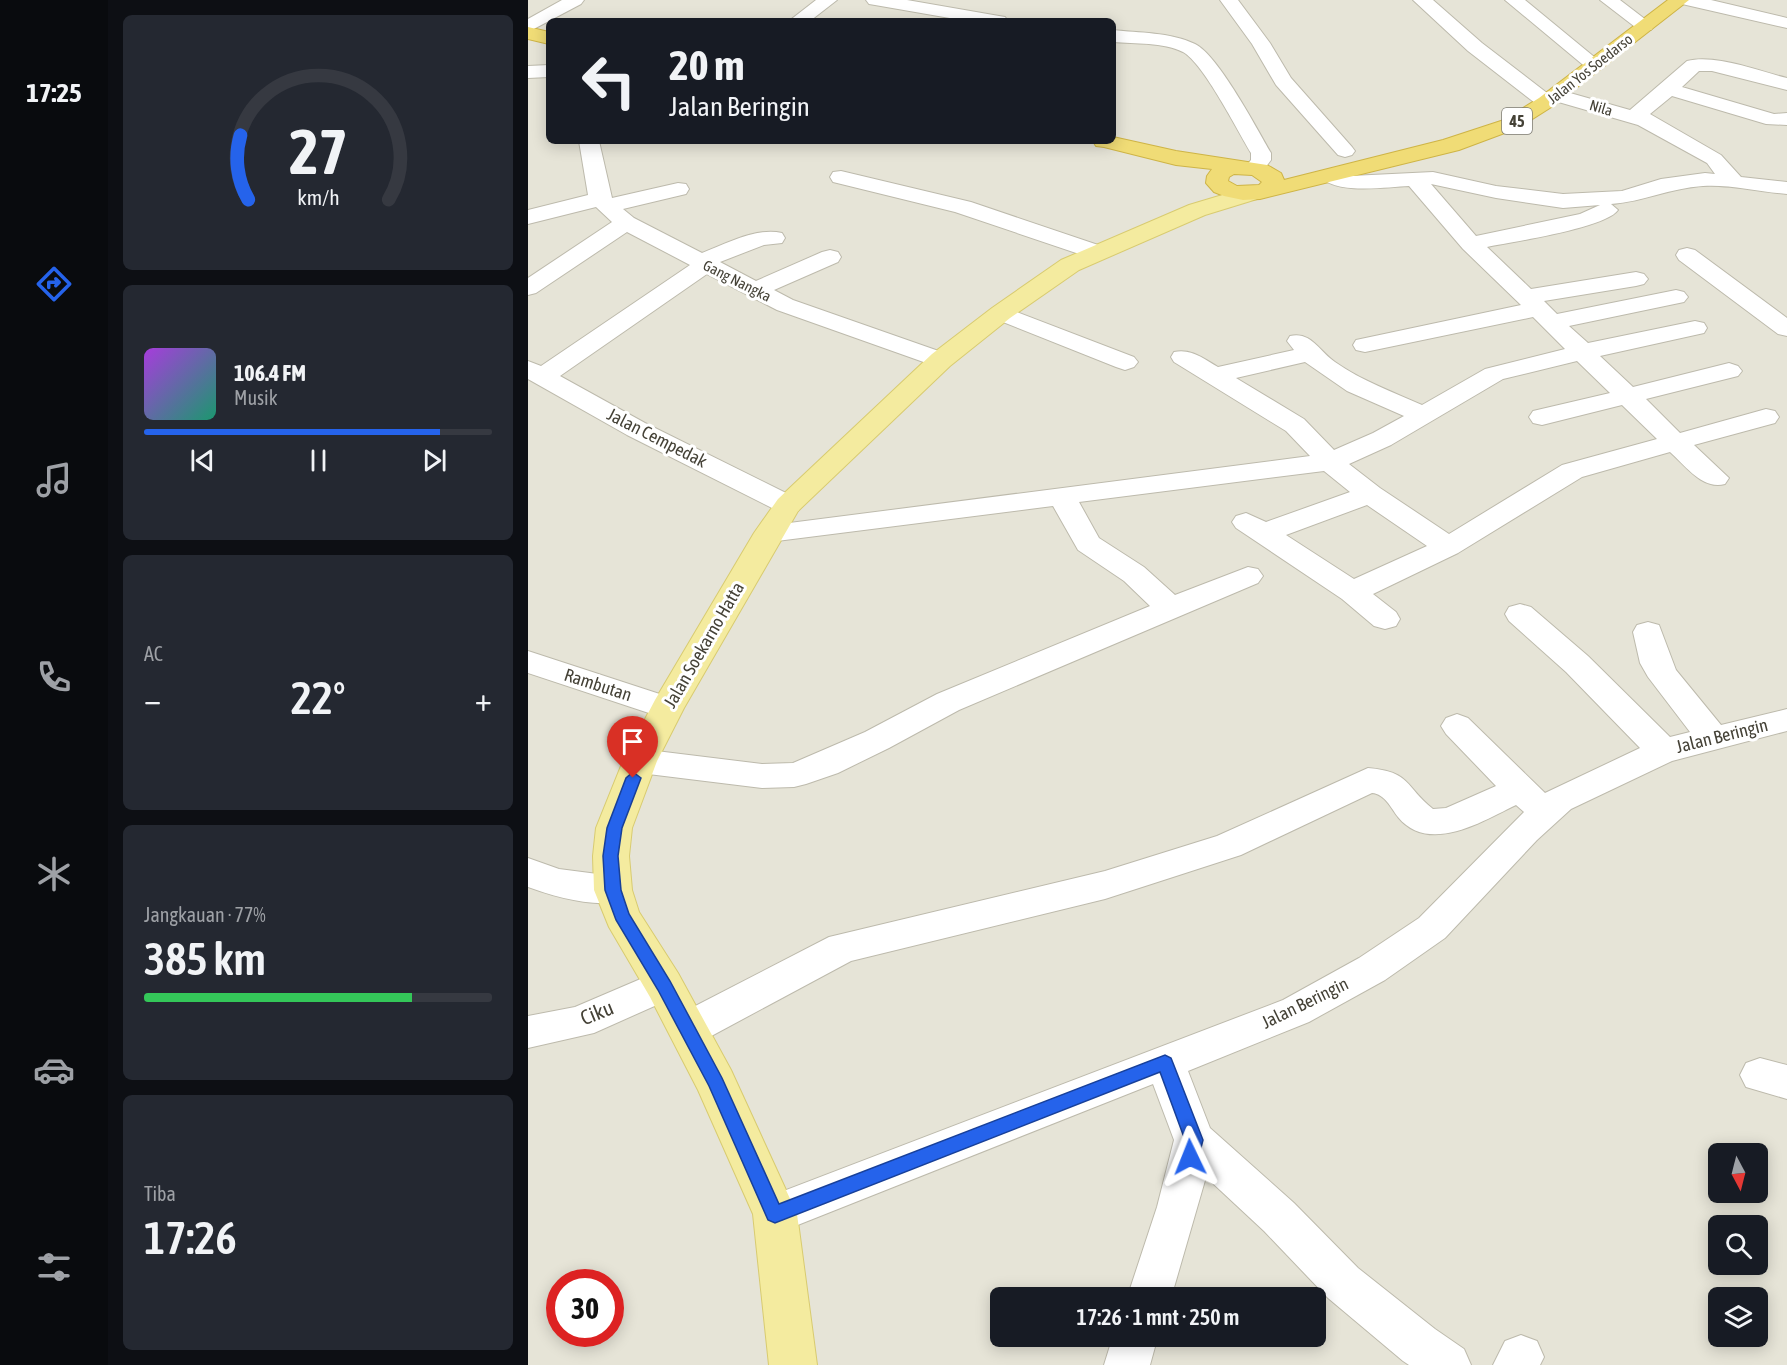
<!DOCTYPE html>
<html lang="id">
<head>
<meta charset="utf-8">
<style>
  :root { --surface:#171b24; --page:#242831; --text:#f1f3f6; --muted:#9ea1a6; --line:#363941; --accent:#2563eb }
  body { margin:0; font-family:"Asap Condensed",sans-serif; background:var(--page); color:var(--text); height:100vh; display:flex; flex-direction:column; font-size:22px; white-space:nowrap }
  * { box-sizing:border-box; margin:0 }
  p { font-size:20px; color:var(--muted) }
  .icon { flex:none; width:33px; height:33px; fill:none; stroke:currentColor; stroke-width:2; stroke-linecap:round; stroke-linejoin:round }
  .map { position:relative; flex:1; overflow:hidden }
  .panel { display:flex; flex-direction:column; gap:15px; padding:15px; background:#0d0f14; width:420px }
  .panel>* { flex:none }
  .banner { position:absolute; left:18px; top:18px; width:570px; height:126px; border-radius:9px; box-shadow:0 3px 15px #0003; background:#171b24; color:var(--text); overflow:hidden }
  .needle { width:39px; rotate:173deg }
  .tools { position:absolute; left:1180px; top:1143px; display:grid; gap:12px }
  .tools a { display:grid; place-items:center; width:60px; height:60px; border-radius:9px; background:var(--surface); box-shadow:0 3px 15px #0003; font-size:30px }
  .speed { position:absolute; left:18px; top:1269px; display:flex; gap:12px; font-size:30px; font-weight:700; text-align:center }
  .speed>* { display:grid; place-content:center; width:78px; height:78px; border-radius:50%; background:var(--surface); box-shadow:0 3px 15px #0003; line-height:1 }
  .speed .limit { border:9px solid #d22; background:#fff; color:#111 }
  .pin { position:absolute; display:grid; place-items:center; width:51px; height:51px; color:#fff; margin:-62px -26px; border-radius:50% 50% 50% 0; rotate:-45deg; box-shadow:0 0 6px #0007 }
  .pin .icon { rotate:45deg }
  .me { position:absolute; width:66px; margin:-33px; rotate:358deg; stroke-linejoin:round; filter:drop-shadow(0 0 4px #0008) }
  .turn { display:flex; align-items:center; gap:21px; height:126px; padding:0 24px; font-size:27px }
  .turn .icon { width:78px; height:78px; stroke-width:2.5 }
  .turn b { display:block; font-size:42px; line-height:51px }
  .big { font-size:45px; font-weight:600; line-height:1.1 }
  .panel .tile { flex:1; display:flex; flex-direction:column; justify-content:center; gap:9px; min-width:0; padding:0 21px; border-radius:9px; background:var(--page) }
  .panel .dial { align-items:center; gap:0 }
  .dial svg { height:156px; overflow:visible; fill:none; stroke:var(--line); stroke-width:7; stroke-linecap:round; text-anchor:middle }
  .dial text { fill:var(--text); stroke:none }
  .song { display:flex; align-items:center; gap:18px }
  .cover { width:72px; height:72px; border-radius:9px; background:linear-gradient(135deg,hsl(280 70% 55%),hsl(160 70% 35%)) }
  .played { height:6px; border-radius:3px; background:linear-gradient(90deg,var(--accent) 85%,var(--line) 85%) }
  .keys { display:flex; justify-content:space-around; direction:ltr }
  .heat { display:flex; justify-content:space-between; align-items:center; font-size:33px; direction:ltr }
  .charge { height:9px; border-radius:4px; background:linear-gradient(90deg,#34c759 77%,var(--line) 0) }
  .trip { position:absolute; left:462px; top:1287px; width:336px; height:60px; border-radius:9px; background:var(--surface); box-shadow:0 3px 15px #0003; font-weight:600; line-height:60px; text-align:center }
  main { display:flex; flex:1; min-height:0 }
  .tab-bar { display:flex; flex-direction:column; width:108px; justify-content:space-around; align-items:center; background:#090b0e; color:var(--muted) }
  .tab-bar .icon { width:42px; height:42px }
  .tab-bar .current { color:var(--accent) }
  .tab-bar b { font-size:27px; color:var(--text) }
  .map>svg:first-child { display:block }
</style>
</head>
<body>
<main>
<nav class="tab-bar">
<b>17:25</b>
<svg class="icon current" aria-label="directions" viewBox="0 0 24 24"><path d="M12 3l9 9-9 9-9-9zM9 14v-3h6M13 9l2 2-2 2"/></svg>
<svg class="icon" aria-label="music" viewBox="0 0 24 24"><path d="M9 18V5l10-2v13"/><circle cx="6" cy="18" r="3"/><circle cx="16" cy="16" r="3"/></svg>
<svg class="icon" aria-label="phone" viewBox="0 0 24 24"><path d="M5 4h4l2 5-3 2q2 4 5 5l2-3 5 2v4C11 20 4 13 5 4z"/></svg>
<svg class="icon" aria-label="climate" viewBox="0 0 24 24"><path d="M12 3v18M4 7l16 10M4 17L20 7"/></svg>
<svg class="icon" aria-label="car" viewBox="0 0 24 24"><path d="M5 17H2v-5l4-1 3-4h7l3 4 3 1v5h-3M9 17h6M6 11h13"/><circle cx="7" cy="17" r="2"/><circle cx="17" cy="17" r="2"/></svg>
<svg class="icon" aria-label="filters" viewBox="0 0 24 24"><path d="M4 7h16M4 17h16"/><circle cx="9" cy="7" r="2"/><circle cx="15" cy="17" r="2"/></svg>
</nav>
<section class="panel">
<div class="tile dial"><svg viewBox="0 0 100 80">
<path d="M14 69A42 42 0 1 1 86 69"/>
<path d="M14 69A42 42 0 0 1 10 36" stroke="#2563eb"/>
<text x="50" y="56" font-size="32" font-weight="700">27</text>
<text x="50" y="72" font-size="11">km/h</text>
</svg></div>
<div class="tile">
<div class="song"><i class="cover"></i><div><b>106.4 FM</b><p>Musik</p></div></div>
<div class="played"></div>
<div class="keys"><svg class="icon" aria-label="previous" viewBox="0 0 24 24"><path d="M18 5L8 12l10 7zM5 5v14"/></svg><svg class="icon" aria-label="pause" viewBox="0 0 24 24"><path d="M8 5v14M16 5v14"/></svg><svg class="icon" aria-label="next" viewBox="0 0 24 24"><path d="M6 5l10 7-10 7zM19 5v14"/></svg></div>
</div>
<div class="tile"><p>AC</p>
<div class="heat"><a>−</a><b class="big">22°</b><a>+</a></div>
</div>
<div class="tile"><p>Jangkauan · 77%</p><b class="big">385 km</b><div class="charge"></div></div>
<div class="tile"><p>Tiba</p><b class="big">17:26</b></div>
</section>
<div class="map">
<svg width="1259" height="1365" viewBox="0 0 1259 1365">
  <rect width="100%" height="100%" fill="#f2f1e8"/>
  <path fill="#e6e4d7" fill-rule="evenodd" d="M0,0h1259v1365h-1259zM21,21h564v120h-564zM1191,1154h39v38h-39zM1191,1226h39v38h-39zM32,1282h50v52h-50zM472,1298h316v38h-316zM1191,1298h39v38h-39z"/>
  <g fill="none" stroke-linecap="round" stroke-linejoin="round">
    <g stroke="#bdbaac" stroke-width="2">
      <path id="minor" d="M34,0h22l-3,4 -53,28v-13z
        M288,0h21l-27,21h-21z
        M338,0h41l92,16 6,1 3,4h-41l-92,-16 -6,-1z
        M692,0h18l32,43 21,35 61,69 3,4 -3,4 -7,2 -7,-2 -62,-70 -24,-41z
        M885,0h20l49,43 65,50 9,-4 74,21 57,-49c29,-7 71,10 100,17v12l-75,-19h-13l-17,16 92,27 13,-1v12l-21,-1 -94,-28 -22,18 71,41 20,22 46,5v12c-26,-2 -59,-10 -84,-8 -33,2 -61,16 -92,18l7,6c-12,18 -106,32 -131,37l44,42 105,-17 8,2 4,5 -4,5 -8,2 -92,15 13,13 119,-24 8,2 4,5 -4,5 -115,24 19,17 107,-22 9,2 3,5 -3,5 -104,23 33,31 96,-24 9,3 4,5 -4,5 -92,23 34,34 86,-24 9,2 4,6 -4,6 -81,22 35,33 -4,6c-23,6 -39,-18 -55,-32l-88,25 -124,76 -85,41 23,18 4,7 -4,7 -11,3 -11,-3 -32,-27 -106,-71 -4,-6 4,-6 10,-3 20,9 84,-30 -26,-21 -245,31 20,36 45,29 31,28 73,-28 10,2 5,7 -5,7 -299,127 -70,38 -51,25 -32,11 -12,3 -32,1 -122,-15 -12,-3 -5,-9 5,-9 12,-3 122,15 31,-1 72,-31 72,-38 213,-88 -26,-25 -46,-31 -25,-44 -284,36 -10,-3 -4,-6 4,-6 551,-71 -24,-25 -112,-69 -3,-5 3,-5c17,-4 30,7 44,15l76,-17 -7,-9 3,-5c21,-5 29,15 45,26 27,19 58,30 87,43l63,-36 80,-20 -32,-32 -168,35 -9,-2 -3,-5 3,-5 165,-35 -58,-56 -54,-63c-21,1 -75,9 -89,-10l3,-5 8,-1 20,6 82,-4 63,14 67,8 59,-3 39,-12 44,-6 10,1 -8,-11 -69,-38 -83,-24 -2,5h-14l-71,-55zM903,184l65,14 67,10 37,-3 -20,9 -104,22zM1049,361l33,32 -77,18 -4,6 4,6 9,2 80,-20 35,34 -95,26 -113,69 -69,-46 -31,-24 42,-19 112,-66zM777,362l42,29 57,25 -31,17 -39,17 -30,-31 -68,-41zM839,505l60,41 -73,33 -68,-44z
        M977,0h20l79,65 -2,4h-14z
        M1072,0h20l34,26 -3,4h-12z
        M1151,0h32l76,18v10l-105,-24z
        M585,30c26,3 57,2 82,14 23,11 62,85 76,109v7l-9,12 -7,2 -7,-2 -4,-4 7,-8v-7c-14,-23 -47,-89 -68,-101 -20,-10 -48,-8 -70,-10z
        M21,65v12l-21,1v-12z
        M51,141h20l13,57 66,-15 8,1 3,5 -3,5 -63,15 11,9 68,35c24,-9 54,-26 80,-20l3,5 -3,5 -18,2 -44,17 36,19 66,-29 8,-2 8,2 3,5 -3,5 -64,28 19,10 157,55 3,5 -3,5 -9,2 -9,-2 -155,-55 -70,-36 -147,102 85,47 153,76 4,6 -4,6 -10,3 -10,-3 -151,-76 -99,-56v-18l13,5 149,-101 -63,-33 -91,61 -8,2v-17l84,-56 -16,-15 -68,17v-14l60,-15z
        M313,171l130,31 133,45 3,5 -3,5 -8,2 -8,-2 -133,-45 -122,-30 -3,-5 3,-5z
        M1159,248l8,2 92,68v18l-9,-2 -99,-74 -3,-5 3,-5z
        M473,306l133,51 4,5 -4,5 -9,3 -9,-3 -123,-49 -4,-5 4,-5z
        M992,604l11,3 57,49 82,81 20,-5 -42,-55 -8,-14 -7,-31 4,-7 11,-3 11,3 17,45 45,55 66,-16v22l-115,30 -101,48 -34,31 -92,98 -60,42 -76,42 -121,49 22,57 84,75 64,65 77,61 29,20 7,16h-62l-6,-4 -75,-63 -64,-67 -58,-54 -35,121h-44l30,-91 17,-67 -21,-56 -378,150 -15,-6 -6,-14 6,-14 523,-200 76,-42 60,-40 105,-106 -8,-7c-33,16 -87,50 -118,12 -7,-9 -13,-23 -26,-24l-131,62 -136,44 -254,62 -149,80 -14,4 -14,-4 -5,-12 5,-12 155,-80 276,-66 112,-35 151,-68c44,4 36,18 65,41l13,-1 50,-22 -50,-52 -5,-8 5,-8 11,-4 11,4 77,75 95,-45 -74,-76 -57,-51 -4,-7 4,-7z
        M0,651l150,49 5,8 -5,8 -11,3 -139,-46z
        M0,858l31,11 54,7 13,4 5,10 -5,10c-28,9 -71,-3 -98,-13z
        M136,969l13,5 6,11 -6,11 -83,37 -66,15v-32l47,-9z
        M1232,1058l27,7v34l-41,-12 -6,-12 6,-12z
        M993,1335l16,6 7,16 -4,8h-47l12,-24z
        M585,1336h45l-8,29h-46z"/>
    </g>
    <g stroke="#d8cb70" stroke-width="2">
      <path id="major" d="M721,187l8,2 3,5 -3,5 -52,16 -126,55 -69,48 -60,48 -152,145 -114,197 -27,53 -25,67 -3,28 3,34 7,22 39,61 53,97 66,144 20,151h-48l-16,-151 -55,-124 -48,-93 -41,-70 -15,-37 -1,-34 3,-28 27,-67 32,-61 99,-167 24,-34 154,-145 60,-46 69,-48 128,-55z"/>
    </g>
    <g stroke="#ceb446" stroke-width="2">
      <path id="highway" d="M1140,0h21l-136,106 -35,22 -59,22 -199,49 -17,1 -19,-4 -10,-4 -8,-9 1,-7 5,-7 -36,-4 -72,-18 -8,-1 -3,-5h20v-4l63,14 91,14 14,8 3,7 159,-40 61,-20 35,-22zM706,174l18,1 10,7 -3,3 -22,1 -9,-5 1,-4z
        M0,27l21,5v12l-21,-5z"/>
    </g>
    <use href="#minor" fill="#fff" fill-rule="evenodd"/>
    <use href="#major" fill="#f4eb9f" fill-rule="evenodd"/>
    <use href="#highway" fill="#f0dc76" fill-rule="evenodd"/>
  </g>
  <path fill="#2563eb" stroke="#184099" stroke-width="1.5" d="M105,772l8,6 -19,50 -4,28 3,34 8,24 41,67 52,97 57,126 386,-149 6,3 2,5 30,77 -6,23 -7,2 -6,-2 -3,-6 4,-17 -25,-68 -385,151 -7,-3 -59,-134 -51,-96 -42,-70 -11,-30 -2,-34 4,-28 19,-50z"/>
  <g text-anchor="middle" stroke-width="6" stroke-linejoin="round" paint-order="stroke">
    <g font-size="15" fill="#454237" stroke="#fff">
      <text transform="translate(1062 69) rotate(-38)" y="5">Jalan Yos Soedarso</text>
      <text transform="translate(1073 108) rotate(17)" y="5">Nila</text>
      <text transform="translate(209 281) rotate(27)" y="5">Gang Nangka</text>
    </g>
    <rect fill="#fff" stroke="#7d7b73" stroke-width="1.5" x="974" y="108" width="30" height="26" rx="4.5"/>
    <g font-size="16" font-weight="bold" fill="#454237">
      <text x="989" y="127">45</text>
    </g>
    <g font-size="18" fill="#454237" stroke="#fff">
      <text transform="translate(129 438) rotate(27)" y="6">Jalan Cempedak</text>
      <text transform="translate(176 645) rotate(-60)" y="6">Jalan Soekarno Hatta</text>
      <text transform="translate(70 685) rotate(18)" y="6">Rambutan</text>
      <text transform="translate(1194 736) rotate(-14)" y="6">Jalan Beringin</text>
      <text transform="translate(777 1003) rotate(-26)" y="6">Jalan Beringin</text>
    </g>
    <g font-size="21" fill="#454237" stroke="#fff">
      <text transform="translate(69 1013) rotate(-22)" y="7">Ciku</text>
    </g>
  </g>
</svg>
<div class="tools">
<a><svg class="needle" viewBox="-14 -14 28 28"><path d="M0-13l5 13h-10z" fill="#e53935"/><path d="M0 13l5-13h-10z" fill="#9ea1a6"/></svg></a>
<a><svg class="icon" aria-label="search" viewBox="0 0 24 24"><circle cx="10" cy="10" r="6"/><path d="M15 15l6 6"/></svg></a>
<a><svg class="icon" aria-label="layers" viewBox="0 0 24 24"><path d="M12 4l9 5-9 5-9-5zM3 14l9 5 9-5"/></svg></a>
</div>
<div class="speed"><div class="limit">30</div></div>
<div class="pin" style="left:105px;top:778px;background:#d93025"><svg class="icon" aria-label="arrive" viewBox="0 0 24 24"><path d="M6 21V4h12l-3 4 3 4H6"/></svg></div>
<svg class="me" style="left:662px;top:1157px" viewBox="-20 -20 40 40"><path d="M0-17L14 15 0 8-14 15z" fill="#2563eb" stroke="#fff" stroke-width="4"/></svg>
<div class="trip">17:26 · 1 mnt · 250 m</div>
<div class="banner">
<div class="turn"><svg class="icon" aria-label="left" viewBox="0 0 24 24"><path d="M17 20v-9H6M10 6l-5 5 5 5"/></svg><div><b>20 m</b>Jalan Beringin</div></div>
</div>
</div>
</main>
</body>
</html>
